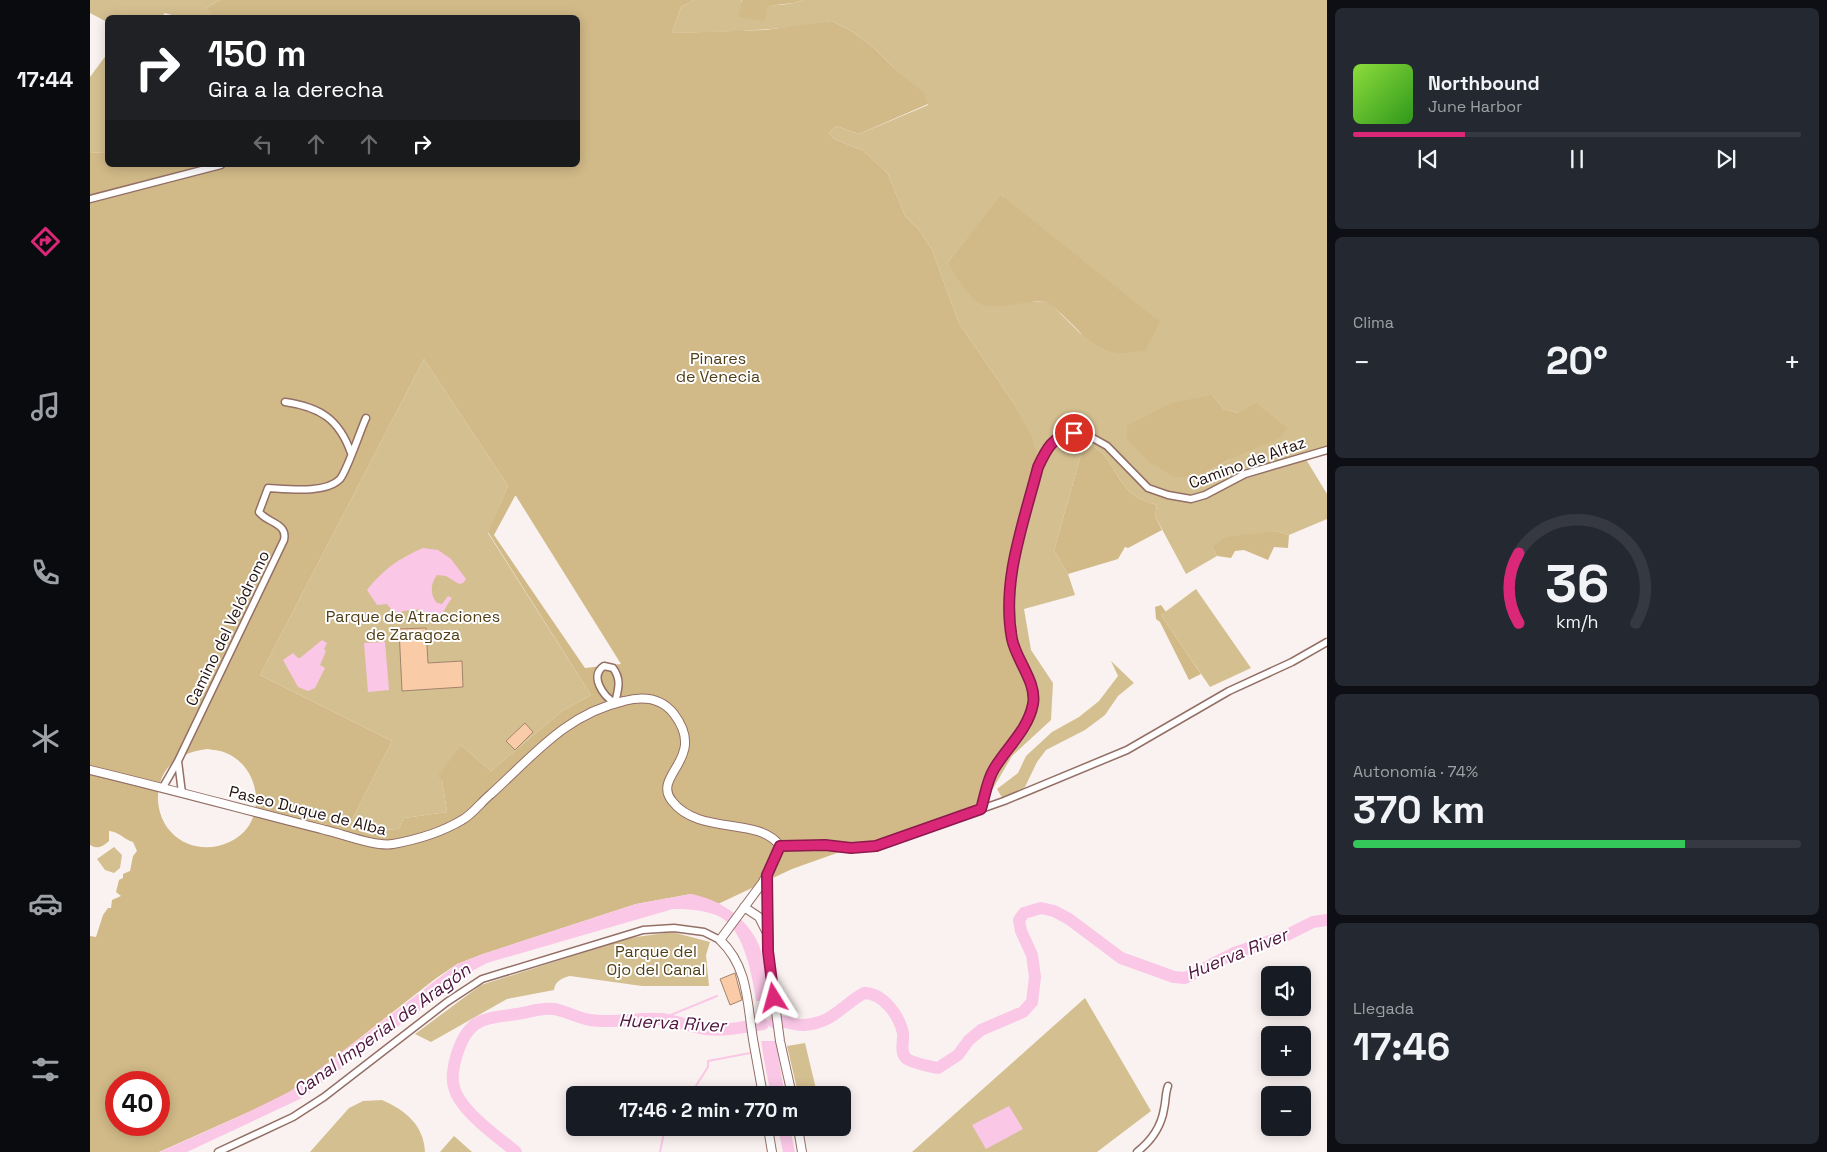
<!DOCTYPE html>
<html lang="es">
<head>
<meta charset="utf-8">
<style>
  :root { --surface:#171b24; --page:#242831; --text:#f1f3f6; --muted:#9ea1a6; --line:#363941; --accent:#db2777 }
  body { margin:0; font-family:"Space Grotesk",sans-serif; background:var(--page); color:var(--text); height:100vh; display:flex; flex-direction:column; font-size:19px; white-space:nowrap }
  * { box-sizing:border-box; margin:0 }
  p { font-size:16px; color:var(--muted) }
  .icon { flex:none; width:28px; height:28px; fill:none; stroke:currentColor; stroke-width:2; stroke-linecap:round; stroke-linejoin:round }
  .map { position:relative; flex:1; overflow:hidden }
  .details { display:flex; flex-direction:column; gap:8px; padding:8px; background:#0d0f14; width:500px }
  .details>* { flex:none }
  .top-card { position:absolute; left:15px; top:15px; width:475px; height:152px; border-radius:8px; box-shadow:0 2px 12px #0003; background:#202124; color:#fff; overflow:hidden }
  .fabs { position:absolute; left:1171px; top:966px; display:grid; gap:10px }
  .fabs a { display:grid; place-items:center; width:50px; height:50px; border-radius:8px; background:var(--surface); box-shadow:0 2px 12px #0003; font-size:25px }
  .speed { position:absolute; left:15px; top:1071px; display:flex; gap:10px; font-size:25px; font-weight:700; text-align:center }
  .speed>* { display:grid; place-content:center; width:65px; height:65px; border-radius:50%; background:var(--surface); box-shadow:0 2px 12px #0003; line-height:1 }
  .speed .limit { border:8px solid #d22; background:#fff; color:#111 }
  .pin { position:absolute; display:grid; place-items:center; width:42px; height:42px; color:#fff; margin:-21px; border:2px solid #fff; border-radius:50%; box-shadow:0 1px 5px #0007 }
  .me { position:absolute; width:55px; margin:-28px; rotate:352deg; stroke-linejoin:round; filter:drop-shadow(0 0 4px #0008) }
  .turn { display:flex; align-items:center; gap:18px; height:105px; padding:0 20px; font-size:22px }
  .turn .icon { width:65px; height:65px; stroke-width:2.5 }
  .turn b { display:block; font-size:35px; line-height:42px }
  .lanes { display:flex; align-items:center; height:48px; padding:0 20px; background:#0003; justify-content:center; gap:25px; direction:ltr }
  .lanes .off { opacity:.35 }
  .big { font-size:38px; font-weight:700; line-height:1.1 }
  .details .tile { flex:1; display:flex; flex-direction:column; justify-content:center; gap:8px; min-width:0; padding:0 18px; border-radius:8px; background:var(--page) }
  .details .dial { align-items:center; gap:0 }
  .dial svg { height:130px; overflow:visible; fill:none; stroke:var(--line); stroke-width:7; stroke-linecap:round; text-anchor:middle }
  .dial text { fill:var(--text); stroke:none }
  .song { display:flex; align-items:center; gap:15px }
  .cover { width:60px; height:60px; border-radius:8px; background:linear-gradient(135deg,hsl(90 70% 55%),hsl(110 70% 35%)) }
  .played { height:5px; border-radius:2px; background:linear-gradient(90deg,var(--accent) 25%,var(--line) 25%) }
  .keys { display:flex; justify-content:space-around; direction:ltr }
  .heat { display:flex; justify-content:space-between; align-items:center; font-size:28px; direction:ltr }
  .charge { height:8px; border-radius:4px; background:linear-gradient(90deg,#34c759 74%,var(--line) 0) }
  .trip { position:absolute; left:476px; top:1086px; width:285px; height:50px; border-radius:8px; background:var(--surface); box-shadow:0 2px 12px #0003; font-weight:700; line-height:50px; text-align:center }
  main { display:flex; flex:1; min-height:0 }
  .menu { display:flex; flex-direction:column; width:90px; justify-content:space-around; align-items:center; background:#090b0e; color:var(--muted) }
  .menu .icon { width:35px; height:35px }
  .menu .selected { color:var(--accent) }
  .menu b { font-size:22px; color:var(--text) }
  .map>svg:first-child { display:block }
</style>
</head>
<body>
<main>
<nav class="menu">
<b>17:44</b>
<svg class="icon selected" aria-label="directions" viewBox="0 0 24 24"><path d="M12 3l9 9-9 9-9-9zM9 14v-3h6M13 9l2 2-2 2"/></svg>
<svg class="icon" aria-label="music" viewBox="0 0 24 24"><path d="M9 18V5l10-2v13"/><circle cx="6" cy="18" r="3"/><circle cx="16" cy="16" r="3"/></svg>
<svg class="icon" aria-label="phone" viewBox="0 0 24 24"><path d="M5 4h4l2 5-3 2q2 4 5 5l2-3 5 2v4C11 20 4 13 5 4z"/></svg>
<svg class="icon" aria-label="climate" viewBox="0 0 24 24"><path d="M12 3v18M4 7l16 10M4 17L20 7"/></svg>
<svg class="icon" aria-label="car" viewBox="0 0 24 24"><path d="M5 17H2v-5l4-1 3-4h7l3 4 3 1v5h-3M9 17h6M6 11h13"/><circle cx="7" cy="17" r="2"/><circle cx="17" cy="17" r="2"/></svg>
<svg class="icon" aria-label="filters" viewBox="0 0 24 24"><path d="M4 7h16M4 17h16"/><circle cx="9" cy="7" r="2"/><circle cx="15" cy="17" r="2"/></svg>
</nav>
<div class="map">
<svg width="1237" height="1152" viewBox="0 0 1237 1152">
  <rect width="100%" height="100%" fill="#faf2f0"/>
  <path fill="#d4bf90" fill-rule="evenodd" d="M0,0h130l-14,8 10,9h-38l-13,-4 -4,4 -53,1 -1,4 -17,-9z
    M604,0h48l-1,2c20,3 42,6 62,-2h524v450l-23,6 23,38v25l-38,16 -13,-4 -64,16 5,9 -31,18 -31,-58 2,-11c-13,-4 -25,-8 -33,-20 -13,-16 -17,-38 -40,-41l-30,106 14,24 7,21 -51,14 7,41 22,33 -2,37 -39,36 -31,53 31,-169 -2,-54 26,-138 -23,-46 -54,-79 -27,-73 -12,-19 -15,-15 -17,-42 -24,-23 -30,-12 -5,-6 7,-7 23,8 69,-29 -4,-11 -31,-27 -19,-19 -21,-16 -21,-11c-53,10 -106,11 -160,12l9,-26zM912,195l79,139 -29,-29 -8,-4 -15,1 -81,-40zM1122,395l12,14 14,4 -8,46 -32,18z
    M17,54v98l-17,1v-76z
    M334,359l84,127 -20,47 103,162 -29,16 -71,60 -30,-26 -19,35 5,32 -43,6 -5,11 -20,1 -28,-8 41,-81 -132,-66z
    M1106,589l55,79 -41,19 -49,-72z
    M1021,661l23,22 -16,13 -13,19 -20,15 -39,20 -9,12 -12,25 -21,14 -7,-12 21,-16 8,-17 26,-24 27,-15 20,-16 19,-25z
    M24,847l8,8 -2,13 -6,5 -9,-3 -8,-11z
    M582,932l38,10 -4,13 3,31h-67l-72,-10c-8,2 -15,5 -16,14l-47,9 -76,43 -16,-8 66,-49 148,-47z
    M995,998l66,113 -54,41h-185z
    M715,1043l11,46 -18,4 -11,-47z
    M292,1100c23,10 42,25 43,52h-115l39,-44 14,-7z
    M364,1136l18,16h-32z"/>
  <path fill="#d1ba88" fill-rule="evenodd" d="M130,0h474l-13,7 -9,26 93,-3 67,-9 21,11 21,16 19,19 31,26 4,11 -69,30 -23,-8 -7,7 5,6 30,12 24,23 17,42 15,15 12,19 27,73 54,79 18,34 5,12 2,19 -28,119 2,54 21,63 -9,24 -31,43 -12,39 -90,33 -40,6 -59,21 -74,35 -27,-10 -55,10 -153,50 -26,10 -22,15 -111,87 -33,25 -22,12 -110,49h-69v-216l6,1 7,-22 5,-7h3l1,-8 9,-4 -5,-4 3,-12 4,-2v-4l7,-3 3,-15 4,-5 -4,-9c-8,-2 -15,-11 -24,-11v10c-6,5 -11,9 -19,4v-692l17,-1 1,13h470v-147h-362l-10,-10zM334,359l84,127 -20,46 103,163 -29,16 -71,60 -30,-26 -23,31 4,4 5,32 -43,6 -5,11 -20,1 -28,-8 41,-81 -132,-66zM425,496h1l105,168 -36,4 -91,-133zM117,749c6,1 13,1 19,4 28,11 39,49 22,74 -18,24 -56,28 -77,5 -18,-19 -18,-55 4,-71 10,-8 20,-10 32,-12zM26,1082h43v43h-43z
    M652,0h61l-9,3 -27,3 -2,15 -27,-4z
    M911,195l159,127 -15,29c-9,0 -19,3 -28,2 -32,-5 -47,-38 -73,-52 -13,0 -48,7 -59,5 -15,-5 -30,-31 -37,-44z
    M1122,395l12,14 14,4 18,-10 31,25 -7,10 -50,21 -32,18h-23l-26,-15 -22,-23v-13l44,-23z
    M994,444c23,3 27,25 40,41 8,12 20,16 33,20l-2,11 7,14 -34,18 -3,-1 -7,12 -50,15 -14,-24z
    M1186,531l13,4 -1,13 -14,-1 -6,13 -24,-10 -9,1 -4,7 -14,-2 -5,-9 14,-10z
    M1071,605l5,7 -5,3 40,59 -12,6 -29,-58 -4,-3 -1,-12z"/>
  <path fill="#fac7e7" d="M333,548l15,2 13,9 15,20 -3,4 -4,1 -13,-8 -9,-1c-7,9 -7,20 0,28l5,1 6,-8 4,2c-6,7 -8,15 -13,21l-15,1 -3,-11 -18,2 -7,4 -9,-11 -10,1 -10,-15c17,-21 31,-31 56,-42z
    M232,640l5,3 -3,6 2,2 -6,14 5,3 -10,20 -7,3 -10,-4 -15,-27 10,-7 5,5h2z
    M295,642l4,48 -21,2 -4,-49z
    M601,894c27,5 52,21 65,45 10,19 11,44 14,64 5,31 9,61 15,92h-14c-3,-16 -7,-32 -9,-49 -5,-33 -9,-109 -40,-128 -14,-8 -33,-9 -49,-9l-186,54 -13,7 -174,129 -113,53h-27l78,-35 53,-26 166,-127 26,-10 153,-50z
    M919,1106l14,23 -37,20 -14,-24z
    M688,1128h12l5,24h-12z"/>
  <path fill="#faf2f0" d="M682,998l6,43h-19l-6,-39z"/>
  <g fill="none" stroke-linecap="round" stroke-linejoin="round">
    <path stroke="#fac7e7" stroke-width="2" d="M571,1019l56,-23
      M600,1095l18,-28v-6l42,-8
      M570,1152l5,-24"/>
    <path stroke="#fac7e7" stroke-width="12" d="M684,1022c12,-3 19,4 30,3 29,-2 37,-19 60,-32 19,0 35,22 39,40 1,8 -4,20 4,26 8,5 22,7 31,9l20,-13 11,-15 12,-10 42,-18 9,-10 3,-25 -3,-22 -11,-24 -2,-11 5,-7 17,-5 13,3 15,8 52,39 53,19 11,1 49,-25 51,-17 28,-14 14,-2
      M426,1152c-18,-15 -57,-42 -62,-65 -3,-9 0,-24 3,-33 12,-37 27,-35 60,-40 14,-2 23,-7 37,-5 12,2 24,9 36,11 24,4 48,-3 72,-1 15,2 29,8 44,10 19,2 39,-2 57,-5"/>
  </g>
  <path fill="#f9cba7" stroke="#a2846d" d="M336,628l2,35 34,-2 1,26 -61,4 -3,-62z
    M435,723l8,9 -18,18 -9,-9z
    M645,973l7,27 -12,5 -10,-26z"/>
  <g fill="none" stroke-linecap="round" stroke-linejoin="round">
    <g stroke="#946f66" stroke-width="9">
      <path id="minor" d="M0,199l131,-34
        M195,402c35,5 54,17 66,51
        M514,666l9,2c9,12 5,22 2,35 -12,-7 -26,-27 -11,-37z
        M88,761l4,32
        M73,787l15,-26 106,-221c4,-17 -17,-17 -25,-28l9,-24c19,1 58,6 72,-9 7,-8 20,-48 26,-61
        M891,809l12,-39 31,-43 9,-24 -2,-18 -19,-45 -3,-31 1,-23 6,-35 22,-84 14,-25 12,-8 20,-1 23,13 41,42 20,7 23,4 14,-4 40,-21 82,-24
        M690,846l45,-1 26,3 25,-2 128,-45 123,-51 102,-59 63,-29 35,-20
        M128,1152l75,-35 31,-20 123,-95 35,-23 161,-49 31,-2 30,4 16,8
        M1047,1152c14,-11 24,-24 27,-43 2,-8 1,-15 4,-23"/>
    </g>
    <g stroke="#946f66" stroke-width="10">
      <path id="tertiary" d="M0,770c79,19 156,40 235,60 18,4 50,17 68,14 22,-4 49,-12 69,-24 11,-6 19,-18 29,-26 42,-38 75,-80 133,-93 19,-5 37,-4 50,13 34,45 -23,61 -2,87 27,35 87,15 108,45l-17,36 -43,58c30,28 27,68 34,105 3,17 6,33 9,50
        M677,875l2,85 11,81 12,54
        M654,907l15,10 7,14
        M678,1128l4,24
        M708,1128l4,24"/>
    </g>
    <use href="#minor" stroke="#fff" stroke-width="6"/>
    <use href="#tertiary" stroke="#fff" stroke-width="8"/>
  </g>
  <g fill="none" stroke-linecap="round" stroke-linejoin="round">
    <g stroke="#8e194d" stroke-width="12">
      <path id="route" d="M684,998l-6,-47 -1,-76 13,-29 45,-1 26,3 25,-2 105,-37c4,-13 6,-29 13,-40 13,-22 34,-39 39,-65 4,-22 -17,-44 -21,-65 -11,-58 12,-117 26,-172 8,-17 15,-32 36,-34"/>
    </g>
    <use href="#route" stroke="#db2777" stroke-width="9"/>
  </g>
  <g text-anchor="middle" stroke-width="4" stroke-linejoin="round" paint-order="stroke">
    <g font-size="16" fill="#4f3e16" stroke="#fff">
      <text x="628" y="364">Pinares<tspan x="628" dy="18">de Venecia</tspan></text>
      <text x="323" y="622">Parque de Atracciones<tspan x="323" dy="18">de Zaragoza</tspan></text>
      <text x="566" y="957">Parque del<tspan x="566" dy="18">Ojo del Canal</tspan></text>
    </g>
    <g font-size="16" fill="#21120f" stroke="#fff">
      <text transform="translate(1157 462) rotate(-20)" y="6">Camino de Alfaz</text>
      <text transform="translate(137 628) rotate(-64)" y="6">Camino del Velódromo</text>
      <text transform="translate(218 810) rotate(14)" y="6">Paseo Duque de Alba</text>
    </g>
    <g font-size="18" font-style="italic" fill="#50163f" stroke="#fff">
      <text transform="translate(1147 954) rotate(-22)" y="6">Huerva River</text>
      <text transform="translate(582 1023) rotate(3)" y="6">Huerva River</text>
      <text transform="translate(292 1030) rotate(-36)" y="6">Canal Imperial de Aragón</text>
    </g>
  </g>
</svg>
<div class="fabs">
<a><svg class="icon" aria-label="sound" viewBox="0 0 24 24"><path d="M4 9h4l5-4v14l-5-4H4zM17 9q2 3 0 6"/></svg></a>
<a>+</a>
<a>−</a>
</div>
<div class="speed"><div class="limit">40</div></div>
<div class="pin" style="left:984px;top:433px;background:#d93025"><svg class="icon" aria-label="arrive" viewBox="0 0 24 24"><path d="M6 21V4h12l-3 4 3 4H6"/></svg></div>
<svg class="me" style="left:684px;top:998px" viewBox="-20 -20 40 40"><path d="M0-17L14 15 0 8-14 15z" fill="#db2777" stroke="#fff" stroke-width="4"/></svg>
<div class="trip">17:46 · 2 min · 770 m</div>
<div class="top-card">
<div class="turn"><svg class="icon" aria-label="right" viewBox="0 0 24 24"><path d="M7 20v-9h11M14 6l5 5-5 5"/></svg><div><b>150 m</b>Gira a la derecha</div></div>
<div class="lanes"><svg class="icon off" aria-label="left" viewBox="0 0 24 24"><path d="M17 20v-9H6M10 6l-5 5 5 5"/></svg><svg class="icon off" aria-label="ahead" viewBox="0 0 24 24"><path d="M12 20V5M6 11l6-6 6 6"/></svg><svg class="icon off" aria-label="ahead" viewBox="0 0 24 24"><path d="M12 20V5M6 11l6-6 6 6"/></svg><svg class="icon" aria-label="right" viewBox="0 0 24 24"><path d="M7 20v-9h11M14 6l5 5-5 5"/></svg></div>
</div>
</div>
<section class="details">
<div class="tile">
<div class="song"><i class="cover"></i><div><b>Northbound</b><p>June Harbor</p></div></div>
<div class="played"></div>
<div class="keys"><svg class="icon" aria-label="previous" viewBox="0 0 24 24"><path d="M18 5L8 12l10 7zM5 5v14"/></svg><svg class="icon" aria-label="pause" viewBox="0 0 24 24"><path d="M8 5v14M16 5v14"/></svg><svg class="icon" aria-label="next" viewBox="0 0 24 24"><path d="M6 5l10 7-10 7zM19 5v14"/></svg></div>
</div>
<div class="tile"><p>Clima</p>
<div class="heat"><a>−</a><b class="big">20°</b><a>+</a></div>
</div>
<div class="tile dial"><svg viewBox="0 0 100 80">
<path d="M14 69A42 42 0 1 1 86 69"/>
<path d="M14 69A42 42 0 0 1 14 26" stroke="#db2777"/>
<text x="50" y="56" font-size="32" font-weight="700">36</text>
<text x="50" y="72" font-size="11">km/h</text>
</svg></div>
<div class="tile"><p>Autonomía · 74%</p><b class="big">370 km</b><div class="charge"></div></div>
<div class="tile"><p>Llegada</p><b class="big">17:46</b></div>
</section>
</main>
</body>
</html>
